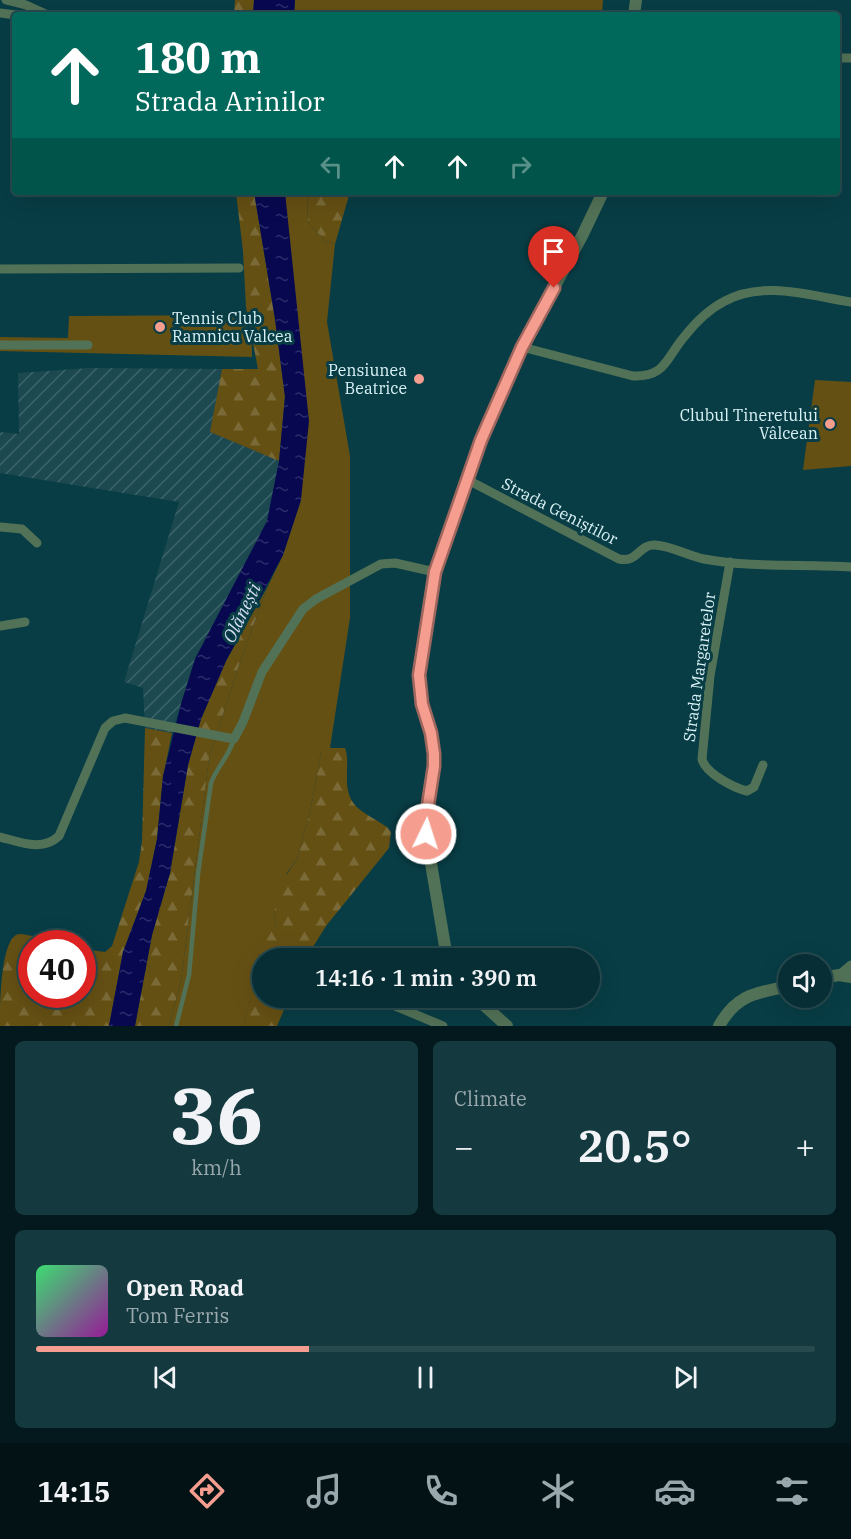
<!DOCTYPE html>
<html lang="en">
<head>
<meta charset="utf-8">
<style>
  :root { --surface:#062e34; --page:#143a40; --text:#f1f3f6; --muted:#98a8ac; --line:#274a4f; --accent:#f59d8f }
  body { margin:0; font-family:"IBM Plex Serif",serif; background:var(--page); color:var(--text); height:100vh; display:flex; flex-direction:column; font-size:22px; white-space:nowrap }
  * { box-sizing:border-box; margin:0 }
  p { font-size:20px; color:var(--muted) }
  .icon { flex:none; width:33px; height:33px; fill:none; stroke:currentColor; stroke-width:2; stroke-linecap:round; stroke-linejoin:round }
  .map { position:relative; height:1026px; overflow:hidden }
  .details { display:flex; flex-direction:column; gap:15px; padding:15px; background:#03191d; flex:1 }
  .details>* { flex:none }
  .guide { position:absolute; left:12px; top:12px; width:828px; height:183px; border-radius:6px; box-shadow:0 6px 24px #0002,0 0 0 2px var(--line); background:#00695c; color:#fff; overflow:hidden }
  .fabs { position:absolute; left:778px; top:954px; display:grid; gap:12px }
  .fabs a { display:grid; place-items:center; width:54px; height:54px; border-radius:50%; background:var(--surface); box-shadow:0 6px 24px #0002,0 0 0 2px var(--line); font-size:30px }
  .speed { position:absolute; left:18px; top:930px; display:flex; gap:12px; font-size:30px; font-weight:700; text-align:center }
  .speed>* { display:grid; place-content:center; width:78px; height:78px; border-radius:50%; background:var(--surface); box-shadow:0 6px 24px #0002,0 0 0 2px var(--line); line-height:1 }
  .speed .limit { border:9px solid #d22; background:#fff; color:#111 }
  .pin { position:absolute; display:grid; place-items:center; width:51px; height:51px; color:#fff; margin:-62px -26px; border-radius:50% 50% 50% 0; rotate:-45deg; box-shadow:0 0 6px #0007 }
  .pin .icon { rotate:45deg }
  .me { position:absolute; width:66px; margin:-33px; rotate:4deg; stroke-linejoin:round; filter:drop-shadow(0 0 4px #0008) }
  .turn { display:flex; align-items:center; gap:21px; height:126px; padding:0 24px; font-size:27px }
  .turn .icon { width:78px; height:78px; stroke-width:2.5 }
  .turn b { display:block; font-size:42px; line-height:51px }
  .lanes { display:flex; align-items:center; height:57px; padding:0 24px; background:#0003; justify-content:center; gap:30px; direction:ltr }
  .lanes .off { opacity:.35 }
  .big { font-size:45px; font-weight:600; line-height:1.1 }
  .details .tile { flex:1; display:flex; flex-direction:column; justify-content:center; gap:9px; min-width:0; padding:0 21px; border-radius:9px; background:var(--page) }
  .details .dial { align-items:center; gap:0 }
  .dial b { font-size:78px; line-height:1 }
  .song { display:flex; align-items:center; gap:18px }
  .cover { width:72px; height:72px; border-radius:9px; background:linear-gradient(135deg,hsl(140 70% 55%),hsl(300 70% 35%)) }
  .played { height:6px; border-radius:3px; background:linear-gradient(90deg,var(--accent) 35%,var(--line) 35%) }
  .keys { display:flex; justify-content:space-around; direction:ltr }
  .heat { display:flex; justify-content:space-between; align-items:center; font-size:33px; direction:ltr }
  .details .tiles { flex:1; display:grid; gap:15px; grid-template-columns:1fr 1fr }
  .tile:last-child { grid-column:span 2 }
  .trip { position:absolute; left:252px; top:948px; width:348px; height:60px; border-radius:30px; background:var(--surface); box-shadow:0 6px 24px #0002,0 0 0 2px var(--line); font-weight:600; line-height:60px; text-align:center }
  .menu { display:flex; height:96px; justify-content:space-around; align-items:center; background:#021215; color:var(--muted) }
  .menu .icon { width:42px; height:42px }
  .menu .active { color:var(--accent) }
  .menu b { font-size:27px; color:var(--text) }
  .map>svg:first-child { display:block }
</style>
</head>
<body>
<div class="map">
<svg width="851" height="1026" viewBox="0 0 851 1026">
  <defs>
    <pattern id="industrial-furrows" width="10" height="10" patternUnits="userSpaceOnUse" patternTransform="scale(1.5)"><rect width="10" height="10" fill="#1c4950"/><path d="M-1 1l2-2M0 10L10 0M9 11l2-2" fill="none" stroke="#3c646a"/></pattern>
    <pattern id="forest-firs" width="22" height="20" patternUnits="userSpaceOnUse" patternTransform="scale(1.5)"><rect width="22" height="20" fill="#655014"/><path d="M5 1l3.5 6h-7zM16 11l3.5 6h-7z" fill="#7a6a37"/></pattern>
    <pattern id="water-ripples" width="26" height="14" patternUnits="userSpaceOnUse" patternTransform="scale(1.5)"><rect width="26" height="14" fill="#080851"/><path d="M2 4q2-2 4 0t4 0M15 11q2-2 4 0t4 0" fill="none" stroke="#2b2c6b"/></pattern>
  </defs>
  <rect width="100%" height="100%" fill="#083d45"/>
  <path fill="url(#industrial-furrows)" d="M89,368l133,1 -11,63 68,29 -12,61 -72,137 -23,74 -27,-5 -2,-40 -19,-6 55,-180 -179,-29v-41l19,2 -1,-61z"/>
  <path fill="#655014" d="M295,0h308l-1,15h-308z
    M285,192h22l1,30 18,20 9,2 -8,78 23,134v162l-20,130 -9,4 -10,56 -14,51 -10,14 -13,40 2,12 -18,33 -1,13 -13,55h-75l12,-45 28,-223 28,-87 30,-83 16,-33 18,-55z
    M251,315l1,42 -252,-6v-14l68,1 1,-22z
    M815,380l36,2v84l-48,4z"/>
  <path fill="url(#forest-firs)" d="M235,0h19l-1,15h-19z
    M236,192h18l21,127 10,77 -6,65 -69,-29 12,-63h36l-12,-62 -3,-56z
    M307,192h43l-15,52 -9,-2 -18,-20z
    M267,588l-30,83 -28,87 -28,223 -12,45h-34l17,-91 18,-62 18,-108 13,-46 25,-58z
    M145,728l27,5 -9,44 -6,62 -11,52 -23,61 -14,74h-109c0,-19 0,-89 19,-92 10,0 30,7 41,9l-28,1v50h50l1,-45 22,3 7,-6 27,-84 3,-21z
    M326,748h19c3,8 2,16 2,24 -2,36 13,37 40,55l4,5 -2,16 -63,78 -20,32h-44v40h27l-12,28h-33l18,-81 14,-20 -2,-12 7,-30 16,-24 14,-51 10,-56z"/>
  <path fill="url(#water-ripples)" d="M254,0h41l-1,15h-41z
    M254,192h31l24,229 -8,79 -18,55 -57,106 -25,58 -13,46 -18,108 -18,62 -17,91h-26l14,-74 23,-61 11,-52 6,-63 18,-72 14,-45 72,-138 12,-60 6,-64 -10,-78z"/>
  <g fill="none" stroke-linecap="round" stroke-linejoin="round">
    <path stroke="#527257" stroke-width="4.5" d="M176,1026l13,-51 9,-101 13,-91c6,-16 18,-27 23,-44"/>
    <path stroke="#527257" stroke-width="9" d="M6,0l20,5 22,10
      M0,13l16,2
      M837,58h14
      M0,269l239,-1
      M0,345h88
      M522,347l111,29c33,1 33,-18 51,-39 11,-14 25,-28 41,-36 38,-21 86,-5 126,1
      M466,479l153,80c19,4 20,-15 36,-14 17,1 33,11 49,14 48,9 98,5 147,8
      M0,527l22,2 15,14
      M730,562l-20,114 -8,83c3,14 32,29 45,32l7,-4 9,-22
      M0,626l25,-4
      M0,837c20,5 42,15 59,-1l46,-108 8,-7 12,-3 109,21 9,-17 19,-50 41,-63 13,-10 65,-35 14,-1 40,9
      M839,975l12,-10
      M376,998l67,28"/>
    <path stroke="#527257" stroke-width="12" d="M634,15l2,-15
      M447,958l-21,-124c0,-27 9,-54 8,-80 -1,-28 -15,-51 -15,-79l16,-103 46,-132 41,-93 61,-113 20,-42
      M822,978l17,-3 12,2
      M476,998l31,28
      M719,1026c18,-32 37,-33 70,-40"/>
  </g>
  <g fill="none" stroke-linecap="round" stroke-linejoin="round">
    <g stroke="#9f665d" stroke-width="15">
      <path id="route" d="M426,834v-16l8,-52v-12l-3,-21 -9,-29 -3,-29 16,-103 46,-132 41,-93 32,-59"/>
    </g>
    <use href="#route" stroke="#f59d8f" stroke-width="10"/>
  </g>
  <g fill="#f59d8f" stroke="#083d45" stroke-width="2">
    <circle cx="160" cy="327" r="6"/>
    <circle cx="419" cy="379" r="6"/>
    <circle cx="830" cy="424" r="6"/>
  </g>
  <g text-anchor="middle" stroke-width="6" stroke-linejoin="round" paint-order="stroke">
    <g font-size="16" fill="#d9f2f6" stroke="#083d45" text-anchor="end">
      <text x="172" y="324" text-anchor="start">Tennis Club<tspan x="172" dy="18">Ramnicu Valcea</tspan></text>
      <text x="407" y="376">Pensiunea<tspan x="407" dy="18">Beatrice</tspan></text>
      <text x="818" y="421">Clubul Tineretului<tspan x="818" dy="18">Vâlcean</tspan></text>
    </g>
    <g font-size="16" fill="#d9f2f6" stroke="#083d45">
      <text transform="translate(560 511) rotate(27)" y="6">Strada Geniștilor</text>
      <text transform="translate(699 667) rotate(-82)" y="6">Strada Margaretelor</text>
    </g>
    <g font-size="18" font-style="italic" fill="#d4dcf2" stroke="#083d45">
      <text transform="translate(242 613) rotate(-64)" y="6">Olănești</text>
    </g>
  </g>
</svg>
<div class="fabs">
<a><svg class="icon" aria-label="sound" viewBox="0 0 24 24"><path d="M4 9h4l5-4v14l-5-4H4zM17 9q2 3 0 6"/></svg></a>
</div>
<div class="speed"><div class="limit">40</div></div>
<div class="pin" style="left:554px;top:288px;background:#d93025"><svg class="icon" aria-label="arrive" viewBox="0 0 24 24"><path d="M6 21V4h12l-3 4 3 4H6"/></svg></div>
<svg class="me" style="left:426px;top:834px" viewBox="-20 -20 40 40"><circle r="17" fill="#f59d8f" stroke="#fff" stroke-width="3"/><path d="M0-11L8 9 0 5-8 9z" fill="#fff"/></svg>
<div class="trip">14:16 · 1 min · 390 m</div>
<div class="guide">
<div class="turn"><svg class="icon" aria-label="ahead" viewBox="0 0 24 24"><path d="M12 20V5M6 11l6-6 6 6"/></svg><div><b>180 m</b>Strada Arinilor</div></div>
<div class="lanes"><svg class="icon off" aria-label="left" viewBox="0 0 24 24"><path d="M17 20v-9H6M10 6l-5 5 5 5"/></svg><svg class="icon" aria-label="ahead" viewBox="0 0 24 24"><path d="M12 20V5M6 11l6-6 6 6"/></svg><svg class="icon" aria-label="ahead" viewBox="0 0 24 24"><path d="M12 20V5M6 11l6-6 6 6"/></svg><svg class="icon off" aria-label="right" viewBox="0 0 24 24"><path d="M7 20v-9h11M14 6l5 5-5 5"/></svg></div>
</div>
</div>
<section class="details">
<div class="tiles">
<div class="tile dial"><b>36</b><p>km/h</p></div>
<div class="tile"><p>Climate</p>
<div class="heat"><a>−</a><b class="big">20.5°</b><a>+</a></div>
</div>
<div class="tile">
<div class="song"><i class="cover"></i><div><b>Open Road</b><p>Tom Ferris</p></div></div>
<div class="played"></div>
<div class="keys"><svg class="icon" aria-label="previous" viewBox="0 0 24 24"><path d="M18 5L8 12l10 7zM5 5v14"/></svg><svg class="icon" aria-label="pause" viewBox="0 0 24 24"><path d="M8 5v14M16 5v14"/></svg><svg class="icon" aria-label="next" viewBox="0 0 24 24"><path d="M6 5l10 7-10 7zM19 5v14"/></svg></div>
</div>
</div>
</section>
<nav class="menu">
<b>14:15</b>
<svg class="icon active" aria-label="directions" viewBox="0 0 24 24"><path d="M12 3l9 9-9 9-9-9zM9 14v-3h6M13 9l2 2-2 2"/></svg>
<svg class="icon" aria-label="music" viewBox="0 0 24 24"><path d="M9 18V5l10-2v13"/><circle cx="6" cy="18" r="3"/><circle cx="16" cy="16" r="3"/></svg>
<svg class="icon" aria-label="phone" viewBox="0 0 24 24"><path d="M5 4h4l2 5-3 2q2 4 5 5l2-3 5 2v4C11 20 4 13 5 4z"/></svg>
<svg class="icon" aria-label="climate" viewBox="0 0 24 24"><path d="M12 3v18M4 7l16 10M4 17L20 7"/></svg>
<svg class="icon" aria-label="car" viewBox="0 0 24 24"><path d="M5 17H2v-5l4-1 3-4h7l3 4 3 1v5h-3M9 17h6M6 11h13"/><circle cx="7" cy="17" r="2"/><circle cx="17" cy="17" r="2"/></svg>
<svg class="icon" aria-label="filters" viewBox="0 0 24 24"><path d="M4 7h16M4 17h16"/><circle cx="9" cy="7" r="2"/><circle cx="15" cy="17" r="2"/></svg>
</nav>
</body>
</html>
